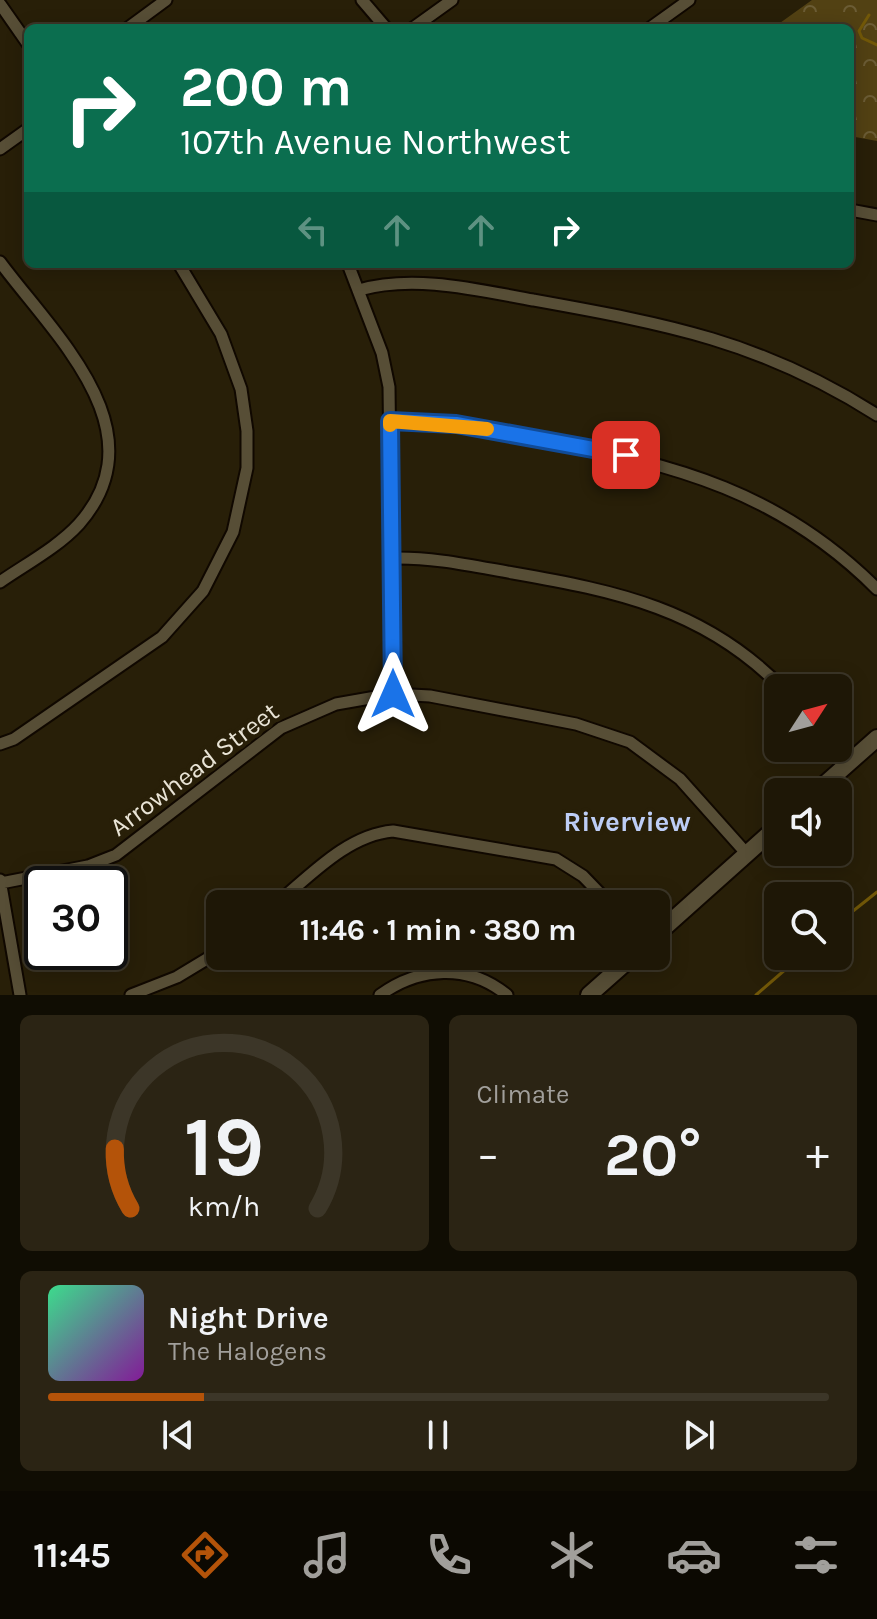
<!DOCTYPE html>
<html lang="en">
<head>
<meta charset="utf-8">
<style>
  :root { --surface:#1e1706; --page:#2b2414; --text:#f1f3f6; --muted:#a19f9b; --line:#3c3628; --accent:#b45309 }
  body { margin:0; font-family:Karla,sans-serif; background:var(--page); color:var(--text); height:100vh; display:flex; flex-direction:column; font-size:30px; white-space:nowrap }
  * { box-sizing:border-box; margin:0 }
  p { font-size:26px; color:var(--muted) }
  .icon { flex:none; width:44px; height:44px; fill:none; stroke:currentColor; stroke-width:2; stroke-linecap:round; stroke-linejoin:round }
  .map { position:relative; height:995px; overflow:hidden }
  .details { display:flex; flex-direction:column; gap:20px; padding:20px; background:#100d03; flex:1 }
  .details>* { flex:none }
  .guide { position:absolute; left:24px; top:24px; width:830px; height:244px; border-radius:12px; box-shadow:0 4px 20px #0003,0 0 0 2px var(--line); background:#0b6e4f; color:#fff; overflow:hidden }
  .needle { width:52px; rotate:54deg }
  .controls { position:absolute; left:764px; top:674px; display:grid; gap:16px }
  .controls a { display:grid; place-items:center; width:88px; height:88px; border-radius:12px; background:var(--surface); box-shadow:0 4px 20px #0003,0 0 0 2px var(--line); font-size:40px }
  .speed { position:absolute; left:24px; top:866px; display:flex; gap:16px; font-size:40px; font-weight:700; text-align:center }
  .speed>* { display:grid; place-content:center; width:104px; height:104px; border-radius:50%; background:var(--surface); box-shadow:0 4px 20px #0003,0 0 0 2px var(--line); line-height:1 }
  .speed .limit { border:4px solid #111; border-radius:12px; background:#fff; color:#111 }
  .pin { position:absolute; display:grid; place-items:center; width:68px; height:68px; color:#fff; margin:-34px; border-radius:16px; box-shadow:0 4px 12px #0006 }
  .me { position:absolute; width:88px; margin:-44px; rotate:0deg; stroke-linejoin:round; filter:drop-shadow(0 0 6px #0008) }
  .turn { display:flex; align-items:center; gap:28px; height:168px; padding:0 24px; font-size:36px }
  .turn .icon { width:104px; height:104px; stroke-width:2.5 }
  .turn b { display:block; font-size:56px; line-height:68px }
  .lanes { display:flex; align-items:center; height:76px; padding:0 24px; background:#0003; justify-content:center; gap:40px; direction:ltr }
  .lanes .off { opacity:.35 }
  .big { font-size:60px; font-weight:700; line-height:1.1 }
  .details .tile { flex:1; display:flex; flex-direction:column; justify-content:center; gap:12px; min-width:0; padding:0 28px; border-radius:12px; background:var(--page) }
  .details .dial { align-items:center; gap:0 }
  .dial svg { height:208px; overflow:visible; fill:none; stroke:var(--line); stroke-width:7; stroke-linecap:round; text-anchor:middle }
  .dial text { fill:var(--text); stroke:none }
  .song { display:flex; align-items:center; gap:24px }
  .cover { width:96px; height:96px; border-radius:12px; background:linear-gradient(135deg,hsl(150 70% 55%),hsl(290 70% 35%)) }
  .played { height:8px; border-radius:4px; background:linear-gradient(90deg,var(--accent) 20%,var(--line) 20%) }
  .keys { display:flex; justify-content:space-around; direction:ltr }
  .heat { display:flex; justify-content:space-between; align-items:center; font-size:44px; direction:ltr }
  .details .tiles { flex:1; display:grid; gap:20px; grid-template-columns:1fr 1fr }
  .tile:last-child { grid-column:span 2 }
  .trip { position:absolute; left:206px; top:890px; width:464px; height:80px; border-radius:12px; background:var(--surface); box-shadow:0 4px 20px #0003,0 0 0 2px var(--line); font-weight:700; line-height:80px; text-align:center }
  .tabs { display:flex; height:128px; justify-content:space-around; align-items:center; background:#0c0902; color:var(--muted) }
  .tabs .icon { width:56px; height:56px }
  .tabs .selected { color:var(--accent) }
  .tabs b { font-size:36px; color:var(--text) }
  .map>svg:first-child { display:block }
</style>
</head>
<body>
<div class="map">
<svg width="877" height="995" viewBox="0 0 877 995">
  <defs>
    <pattern id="park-crowns" width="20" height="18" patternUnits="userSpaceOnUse" patternTransform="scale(2)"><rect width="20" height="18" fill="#524113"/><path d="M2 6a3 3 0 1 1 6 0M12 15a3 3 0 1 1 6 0" fill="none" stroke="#6b5c35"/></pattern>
  </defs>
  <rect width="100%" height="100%" fill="#281f08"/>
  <path fill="url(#park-crowns)" d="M812,0h65v141l-27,-5v-108h-77z"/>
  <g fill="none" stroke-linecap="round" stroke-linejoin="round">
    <path stroke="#725808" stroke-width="3" d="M869,15l-10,16 3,7 15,7
      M838,923l39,-31
      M756,995l45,-39"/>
    <g stroke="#100800" stroke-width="15">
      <path id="street" d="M362,0l24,28
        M0,4l28,40
        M128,28l38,-28
        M413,28l39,-28
        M650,28l39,-28
        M0,149l28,-20
        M850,210l27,5
        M0,262c54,73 161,169 79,262 -21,23 -53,40 -79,58
        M348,264l34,89 7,34 4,307
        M359,290c55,-16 119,0 174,10 133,24 228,41 344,115
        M390,421c54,2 103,10 156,20 130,23 235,52 331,148
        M392,558c41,-1 81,8 121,15 103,18 192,36 269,115
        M0,744l14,-5 148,-102 41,-46 30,-59 14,-64v-37l-6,-42 -20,-55 -42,-70
        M837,748l12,14
        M0,880l20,115
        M1,883l87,-17 28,-11 165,-127 55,-24 57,-10 37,2 146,28 54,18 50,37 67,75
        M276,904c34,-28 71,-69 117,-73l163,28 27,17 27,28
        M131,995l46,-18 43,-26
        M380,995c39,-28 88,-32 127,0"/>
    </g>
    <g stroke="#100800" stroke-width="20">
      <path id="secondary" d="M816,792l61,-54
        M656,935l122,-109
        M589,995l44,-39"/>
    </g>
    <use href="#street" stroke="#574e36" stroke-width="11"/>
    <use href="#secondary" stroke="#574e36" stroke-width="16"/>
  </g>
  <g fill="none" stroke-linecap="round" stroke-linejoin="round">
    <g stroke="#114b97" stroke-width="20">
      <path id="route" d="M393,694l-3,-273 66,3 170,31"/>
    </g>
    <use href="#route" stroke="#1a73e8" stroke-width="14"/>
    <path stroke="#f59e0b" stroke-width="14" d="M390,425v-4l97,8"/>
  </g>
  <g text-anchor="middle" stroke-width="8" stroke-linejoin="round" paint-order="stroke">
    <g font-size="26" fill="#e9e4d6" stroke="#281f08">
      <text transform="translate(194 769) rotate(-37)" y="9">Arrowhead Street</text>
    </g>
    <g font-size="28" font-weight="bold" fill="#bdcdf6" stroke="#281f08">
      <text x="627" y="831">Riverview</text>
    </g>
  </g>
</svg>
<div class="controls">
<a><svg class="needle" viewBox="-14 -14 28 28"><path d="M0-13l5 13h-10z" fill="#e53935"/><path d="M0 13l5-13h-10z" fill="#a19f9b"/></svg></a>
<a><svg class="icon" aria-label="sound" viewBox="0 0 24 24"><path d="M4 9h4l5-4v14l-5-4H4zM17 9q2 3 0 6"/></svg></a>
<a><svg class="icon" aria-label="search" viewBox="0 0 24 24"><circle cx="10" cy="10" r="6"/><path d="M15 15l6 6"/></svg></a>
</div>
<div class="speed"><div class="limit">30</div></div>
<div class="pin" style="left:626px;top:455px;background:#d93025"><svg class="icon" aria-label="arrive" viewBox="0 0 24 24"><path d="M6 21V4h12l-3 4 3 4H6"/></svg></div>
<svg class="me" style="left:393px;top:694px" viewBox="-20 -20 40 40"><path d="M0-17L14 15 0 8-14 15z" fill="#1a73e8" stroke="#fff" stroke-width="4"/></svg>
<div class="trip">11:46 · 1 min · 380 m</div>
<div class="guide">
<div class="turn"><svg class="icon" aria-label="right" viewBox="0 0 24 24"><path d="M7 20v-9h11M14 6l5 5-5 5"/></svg><div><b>200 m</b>107th Avenue Northwest</div></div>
<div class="lanes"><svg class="icon off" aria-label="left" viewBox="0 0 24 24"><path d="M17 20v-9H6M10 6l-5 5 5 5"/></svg><svg class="icon off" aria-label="ahead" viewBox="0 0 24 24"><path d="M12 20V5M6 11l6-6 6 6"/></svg><svg class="icon off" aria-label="ahead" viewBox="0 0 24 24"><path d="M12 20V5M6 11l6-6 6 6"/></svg><svg class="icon" aria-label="right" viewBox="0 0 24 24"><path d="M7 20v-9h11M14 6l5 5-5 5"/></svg></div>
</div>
</div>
<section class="details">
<div class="tiles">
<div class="tile dial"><svg viewBox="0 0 100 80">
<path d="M14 69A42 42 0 1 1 86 69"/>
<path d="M14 69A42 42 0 0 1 8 46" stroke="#b45309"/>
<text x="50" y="56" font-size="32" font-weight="700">19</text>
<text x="50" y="72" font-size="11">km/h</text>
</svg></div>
<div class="tile"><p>Climate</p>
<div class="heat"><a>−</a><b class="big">20°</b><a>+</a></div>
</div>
<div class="tile">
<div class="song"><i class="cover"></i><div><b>Night Drive</b><p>The Halogens</p></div></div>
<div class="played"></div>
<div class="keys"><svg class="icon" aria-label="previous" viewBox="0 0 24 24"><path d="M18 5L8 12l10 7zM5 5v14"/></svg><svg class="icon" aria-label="pause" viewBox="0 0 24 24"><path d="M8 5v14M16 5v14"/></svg><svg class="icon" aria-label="next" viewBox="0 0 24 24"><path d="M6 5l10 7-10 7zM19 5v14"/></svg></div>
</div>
</div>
</section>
<nav class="tabs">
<b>11:45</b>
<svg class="icon selected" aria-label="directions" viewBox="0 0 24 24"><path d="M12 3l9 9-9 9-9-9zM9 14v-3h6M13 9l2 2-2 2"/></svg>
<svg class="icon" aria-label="music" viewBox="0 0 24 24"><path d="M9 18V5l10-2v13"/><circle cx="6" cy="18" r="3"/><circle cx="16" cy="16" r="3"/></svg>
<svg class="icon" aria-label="phone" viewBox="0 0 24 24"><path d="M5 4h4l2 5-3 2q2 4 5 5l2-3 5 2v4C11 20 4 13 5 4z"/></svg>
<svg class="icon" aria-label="climate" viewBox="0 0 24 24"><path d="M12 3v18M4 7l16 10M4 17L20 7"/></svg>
<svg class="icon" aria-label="car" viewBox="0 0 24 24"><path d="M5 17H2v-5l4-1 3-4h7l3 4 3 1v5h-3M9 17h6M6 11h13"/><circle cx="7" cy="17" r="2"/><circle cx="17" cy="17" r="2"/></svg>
<svg class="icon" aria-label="filters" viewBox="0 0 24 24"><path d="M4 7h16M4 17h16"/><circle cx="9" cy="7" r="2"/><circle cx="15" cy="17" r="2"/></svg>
</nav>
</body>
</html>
